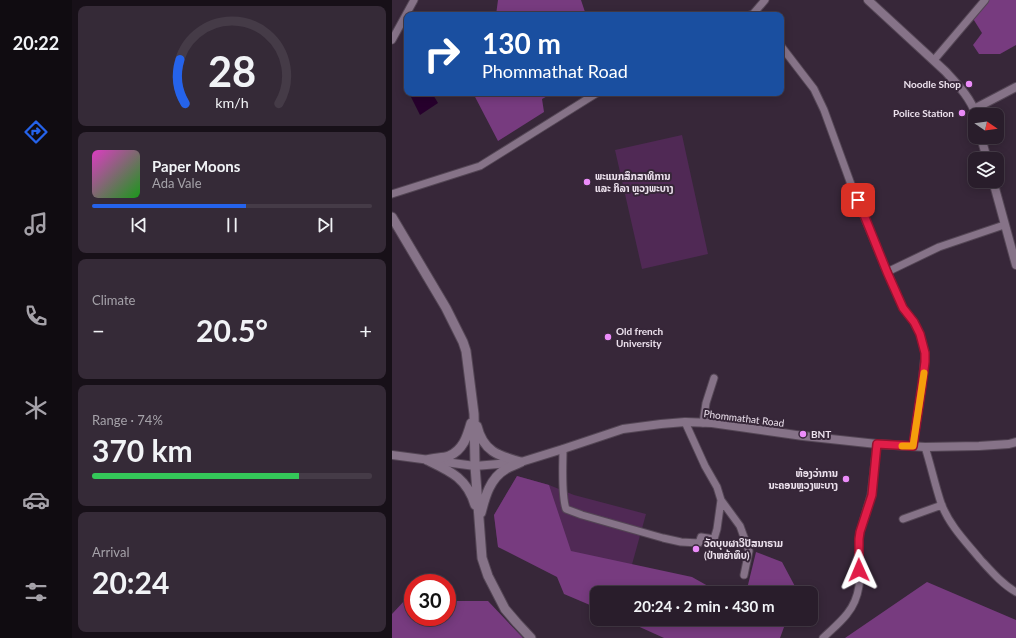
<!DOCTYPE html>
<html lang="en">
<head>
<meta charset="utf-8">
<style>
  :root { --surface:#291d2b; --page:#352a37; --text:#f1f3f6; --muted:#a5a2a9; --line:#453b47; --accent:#2563eb }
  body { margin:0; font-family:Lato,"Noto Sans Lao",sans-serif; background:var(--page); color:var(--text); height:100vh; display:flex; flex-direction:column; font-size:15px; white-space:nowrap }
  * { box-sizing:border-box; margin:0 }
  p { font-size:13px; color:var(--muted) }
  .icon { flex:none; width:22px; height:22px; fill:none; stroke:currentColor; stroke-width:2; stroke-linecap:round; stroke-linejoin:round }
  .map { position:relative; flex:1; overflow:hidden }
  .details { display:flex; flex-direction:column; gap:6px; padding:6px; background:#171018; width:320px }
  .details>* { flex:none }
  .guide { position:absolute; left:12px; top:12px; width:380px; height:84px; border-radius:8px; box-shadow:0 2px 10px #0003,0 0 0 1px var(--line); background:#1a4fa0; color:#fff; overflow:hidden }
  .needle { width:26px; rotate:103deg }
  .controls { position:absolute; left:576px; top:108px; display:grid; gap:8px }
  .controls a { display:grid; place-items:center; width:36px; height:36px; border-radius:8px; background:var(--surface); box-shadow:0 2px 10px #0003,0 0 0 1px var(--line); font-size:20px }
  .speed { position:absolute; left:12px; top:574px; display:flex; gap:8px; font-size:20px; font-weight:700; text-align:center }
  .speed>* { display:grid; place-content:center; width:52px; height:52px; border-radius:50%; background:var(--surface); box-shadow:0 2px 10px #0003,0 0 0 1px var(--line); line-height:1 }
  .speed .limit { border:6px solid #d22; background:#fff; color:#111 }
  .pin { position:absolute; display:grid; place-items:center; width:34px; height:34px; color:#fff; margin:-17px; border-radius:8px; box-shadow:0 2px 6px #0006 }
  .me { position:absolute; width:44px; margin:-22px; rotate:359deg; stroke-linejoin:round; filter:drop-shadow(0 0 3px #0008) }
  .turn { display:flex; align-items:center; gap:14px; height:84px; padding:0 12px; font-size:18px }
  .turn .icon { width:52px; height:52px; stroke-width:2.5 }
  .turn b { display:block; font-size:28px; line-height:34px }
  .big { font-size:30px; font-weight:700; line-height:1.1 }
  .details .tile { flex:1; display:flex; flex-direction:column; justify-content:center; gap:6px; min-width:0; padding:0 14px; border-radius:8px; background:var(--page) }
  .details .dial { align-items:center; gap:0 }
  .dial svg { height:104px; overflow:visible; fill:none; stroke:var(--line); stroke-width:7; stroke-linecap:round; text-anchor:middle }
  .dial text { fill:var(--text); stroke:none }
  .song { display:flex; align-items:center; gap:12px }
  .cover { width:48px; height:48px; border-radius:6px; background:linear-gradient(135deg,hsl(310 70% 55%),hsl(120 70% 35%)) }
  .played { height:4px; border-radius:2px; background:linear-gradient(90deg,var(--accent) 55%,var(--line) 55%) }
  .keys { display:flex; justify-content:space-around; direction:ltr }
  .heat { display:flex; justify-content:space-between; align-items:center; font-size:22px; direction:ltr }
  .charge { height:6px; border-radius:3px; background:linear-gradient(90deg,#34c759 74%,var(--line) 0) }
  .trip { position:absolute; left:198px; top:586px; width:228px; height:40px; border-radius:8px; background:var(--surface); box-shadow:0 2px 10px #0003,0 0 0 1px var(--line); font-weight:700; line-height:40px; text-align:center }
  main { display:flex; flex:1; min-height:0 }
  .dock { display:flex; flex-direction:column; width:72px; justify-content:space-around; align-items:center; background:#100c11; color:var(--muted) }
  .dock .icon { width:28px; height:28px }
  .dock .current { color:var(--accent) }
  .dock b { font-size:18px; color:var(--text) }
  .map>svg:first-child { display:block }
</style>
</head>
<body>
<main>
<nav class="dock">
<b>20:22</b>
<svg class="icon current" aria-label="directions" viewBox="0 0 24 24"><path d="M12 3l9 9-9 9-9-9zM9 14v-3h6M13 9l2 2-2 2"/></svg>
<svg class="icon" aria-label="music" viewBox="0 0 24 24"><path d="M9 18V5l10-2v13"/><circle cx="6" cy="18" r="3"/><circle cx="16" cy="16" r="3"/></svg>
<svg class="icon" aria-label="phone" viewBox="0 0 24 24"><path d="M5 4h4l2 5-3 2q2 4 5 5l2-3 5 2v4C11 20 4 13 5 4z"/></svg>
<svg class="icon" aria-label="climate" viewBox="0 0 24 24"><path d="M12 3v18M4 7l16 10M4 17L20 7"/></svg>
<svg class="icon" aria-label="car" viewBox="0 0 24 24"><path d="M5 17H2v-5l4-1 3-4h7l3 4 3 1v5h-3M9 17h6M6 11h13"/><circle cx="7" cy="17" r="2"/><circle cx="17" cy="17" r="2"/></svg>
<svg class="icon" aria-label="filters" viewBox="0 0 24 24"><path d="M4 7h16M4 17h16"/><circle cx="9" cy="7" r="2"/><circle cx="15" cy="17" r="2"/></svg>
</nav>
<section class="details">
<div class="tile dial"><svg viewBox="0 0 100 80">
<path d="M14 69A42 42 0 1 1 86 69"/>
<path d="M14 69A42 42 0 0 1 10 35" stroke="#2563eb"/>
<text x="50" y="56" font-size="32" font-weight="700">28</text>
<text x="50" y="72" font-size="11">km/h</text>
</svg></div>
<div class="tile">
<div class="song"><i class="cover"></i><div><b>Paper Moons</b><p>Ada Vale</p></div></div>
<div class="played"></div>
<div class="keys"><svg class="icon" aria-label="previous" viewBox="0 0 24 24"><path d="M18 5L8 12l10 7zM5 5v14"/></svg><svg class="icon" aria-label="pause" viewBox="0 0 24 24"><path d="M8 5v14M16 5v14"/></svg><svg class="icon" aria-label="next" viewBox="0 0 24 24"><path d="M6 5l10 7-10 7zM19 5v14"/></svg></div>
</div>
<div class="tile"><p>Climate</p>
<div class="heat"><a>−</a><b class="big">20.5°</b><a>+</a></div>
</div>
<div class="tile"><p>Range · 74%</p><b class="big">370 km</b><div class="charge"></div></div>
<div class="tile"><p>Arrival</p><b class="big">20:24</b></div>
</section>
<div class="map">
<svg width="624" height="638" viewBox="0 0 624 638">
  <rect width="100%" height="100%" fill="#372739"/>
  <path fill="#502955" d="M290,135l26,119 -66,15 -27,-119z
    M125,476l32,9 25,10 72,19 -20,72 -128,-39 -4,-32z"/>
  <path fill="#773b7f" d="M106,0h83l5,15h-90z
    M595,0h29v45l-16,9h-21l-6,-9 9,-12 -10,-16z
    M81,93h80l-11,6 2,13 -46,29z
    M125,476l32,9 22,66 121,26 16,9 2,7h-113v15l-33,-14 -7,-17 -59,-30 -4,-32z
    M364,552l26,10 16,30 -1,1h-51z
    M535,582l89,38v18h-171z
    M13,600h8v17h34v-16h41l35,37h-131v-24z
    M230,619h165l-7,19h-116z"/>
  <path fill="#27002d" d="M17,93h23l6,10 -18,12z"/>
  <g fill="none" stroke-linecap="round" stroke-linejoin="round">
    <g stroke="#544655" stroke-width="9">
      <path id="minor" d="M358,15l3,-1 12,-14
        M0,40l22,-40
        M389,46l33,43 10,21 28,77 35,85
        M542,60l51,-60
        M0,194l88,-28 117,-73
        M311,423l3,-20 8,-25
        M521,446l9,-61 3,-32 -5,-19 -6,-12 -11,-14 -16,-36 52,-25 65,-22
        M533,447c6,19 10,38 16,56 8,22 25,39 39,56 11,12 22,25 36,33
        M171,449c0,16 -2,45 3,60l16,6 81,23 18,4 18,1 2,-6 13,2 3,-10 4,-29 -4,-13 -12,-21 -20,-44
        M329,500l19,26 9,25 -5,24
        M511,519l39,-14
        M431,638c8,-8 17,-15 24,-24 18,-22 12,-48 12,-75l1,-7 11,-37 6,-51"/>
    </g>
    <g stroke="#544655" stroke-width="10">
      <path id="tertiary" d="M476,0l77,71c12,13 26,27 31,44
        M582,109l42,-22
        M589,137l6,22
        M601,181l23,84
        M0,455l83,11 46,-4 42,-13 60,-20 38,-5 24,-2 27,1 91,13 74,8 48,3 54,-1 30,-2 7,-2"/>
    </g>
    <g stroke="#544655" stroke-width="11">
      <path id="secondary" d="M0,217l54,91 17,34 3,9 8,63 1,52 7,92 6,18 17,33 12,14 14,15
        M85,426c6,25 21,30 44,36
        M35,460c23,11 40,18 48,45
        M35,460c7,-2 16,-2 22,-4 14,-6 18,-19 22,-33
        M89,513c4,-16 9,-35 25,-44 4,-3 10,-4 15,-7"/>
    </g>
    <use href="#minor" stroke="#867388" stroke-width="7"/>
    <use href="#tertiary" stroke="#867388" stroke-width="8"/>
    <use href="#secondary" stroke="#867388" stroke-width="9"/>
  </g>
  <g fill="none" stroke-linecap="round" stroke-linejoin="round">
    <g stroke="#92132f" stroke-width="10">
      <path id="route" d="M466,200l29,72 16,36 11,14 6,12 5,19v9l-3,23 -9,61 -36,-2 -5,51 -12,37 -1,7v31"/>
    </g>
    <use href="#route" stroke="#e11d48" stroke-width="7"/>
    <path stroke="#f59e0b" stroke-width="7" d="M510,446h11l11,-73"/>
  </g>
  <g fill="#ec8cfa" stroke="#372739" stroke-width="1.5">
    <circle cx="577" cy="84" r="4"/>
    <circle cx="570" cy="113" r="4"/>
    <circle cx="195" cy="182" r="4"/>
    <circle cx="216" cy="337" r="4"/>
    <circle cx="411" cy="434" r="4"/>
    <circle cx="454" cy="479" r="4"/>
    <circle cx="304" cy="549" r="4"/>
  </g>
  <g text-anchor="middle" stroke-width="4" stroke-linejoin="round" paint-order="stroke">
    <g font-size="10" font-weight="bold" fill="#ece1ed" stroke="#372739" text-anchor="start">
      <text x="569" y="88" text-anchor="end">Noodle Shop</text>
      <text x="562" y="117" text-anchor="end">Police Station</text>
      <text x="203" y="180">ພະແນກສຶກສາທິການ<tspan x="203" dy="12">ແລະ ກິລາ ຫຼວງພະບາງ</tspan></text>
      <text x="224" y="335">Old french<tspan x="224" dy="12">University</tspan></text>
      <text x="419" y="438">BNT</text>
      <text x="446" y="477" text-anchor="end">ຫ້ອງວ່າການ<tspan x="446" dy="12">ນະຄອນຫຼວງພະບາງ</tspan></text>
      <text x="312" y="547">ວັດບຸບຜາວິປັສນາຣາມ<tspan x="312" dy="12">(ປ່າຫຍ້າທຶບ)</tspan></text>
    </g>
    <g font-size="10" fill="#ece1ed" stroke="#372739">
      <text transform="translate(352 418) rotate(7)" y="4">Phommathat Road</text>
    </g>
  </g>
</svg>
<div class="controls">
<a><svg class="needle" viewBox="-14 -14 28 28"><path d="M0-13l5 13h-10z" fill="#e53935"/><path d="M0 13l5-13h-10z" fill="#a5a2a9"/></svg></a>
<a><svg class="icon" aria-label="layers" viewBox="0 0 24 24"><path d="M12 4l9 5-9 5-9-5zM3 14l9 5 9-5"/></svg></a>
</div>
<div class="speed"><div class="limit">30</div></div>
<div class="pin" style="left:466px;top:200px;background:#d93025"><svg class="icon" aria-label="arrive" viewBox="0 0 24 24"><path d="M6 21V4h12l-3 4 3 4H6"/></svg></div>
<svg class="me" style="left:467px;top:570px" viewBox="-20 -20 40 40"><path d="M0-17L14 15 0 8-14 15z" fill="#e11d48" stroke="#fff" stroke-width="4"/></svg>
<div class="trip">20:24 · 2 min · 430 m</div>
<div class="guide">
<div class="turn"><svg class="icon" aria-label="right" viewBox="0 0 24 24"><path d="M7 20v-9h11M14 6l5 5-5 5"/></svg><div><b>130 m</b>Phommathat Road</div></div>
</div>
</div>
</main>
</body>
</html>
